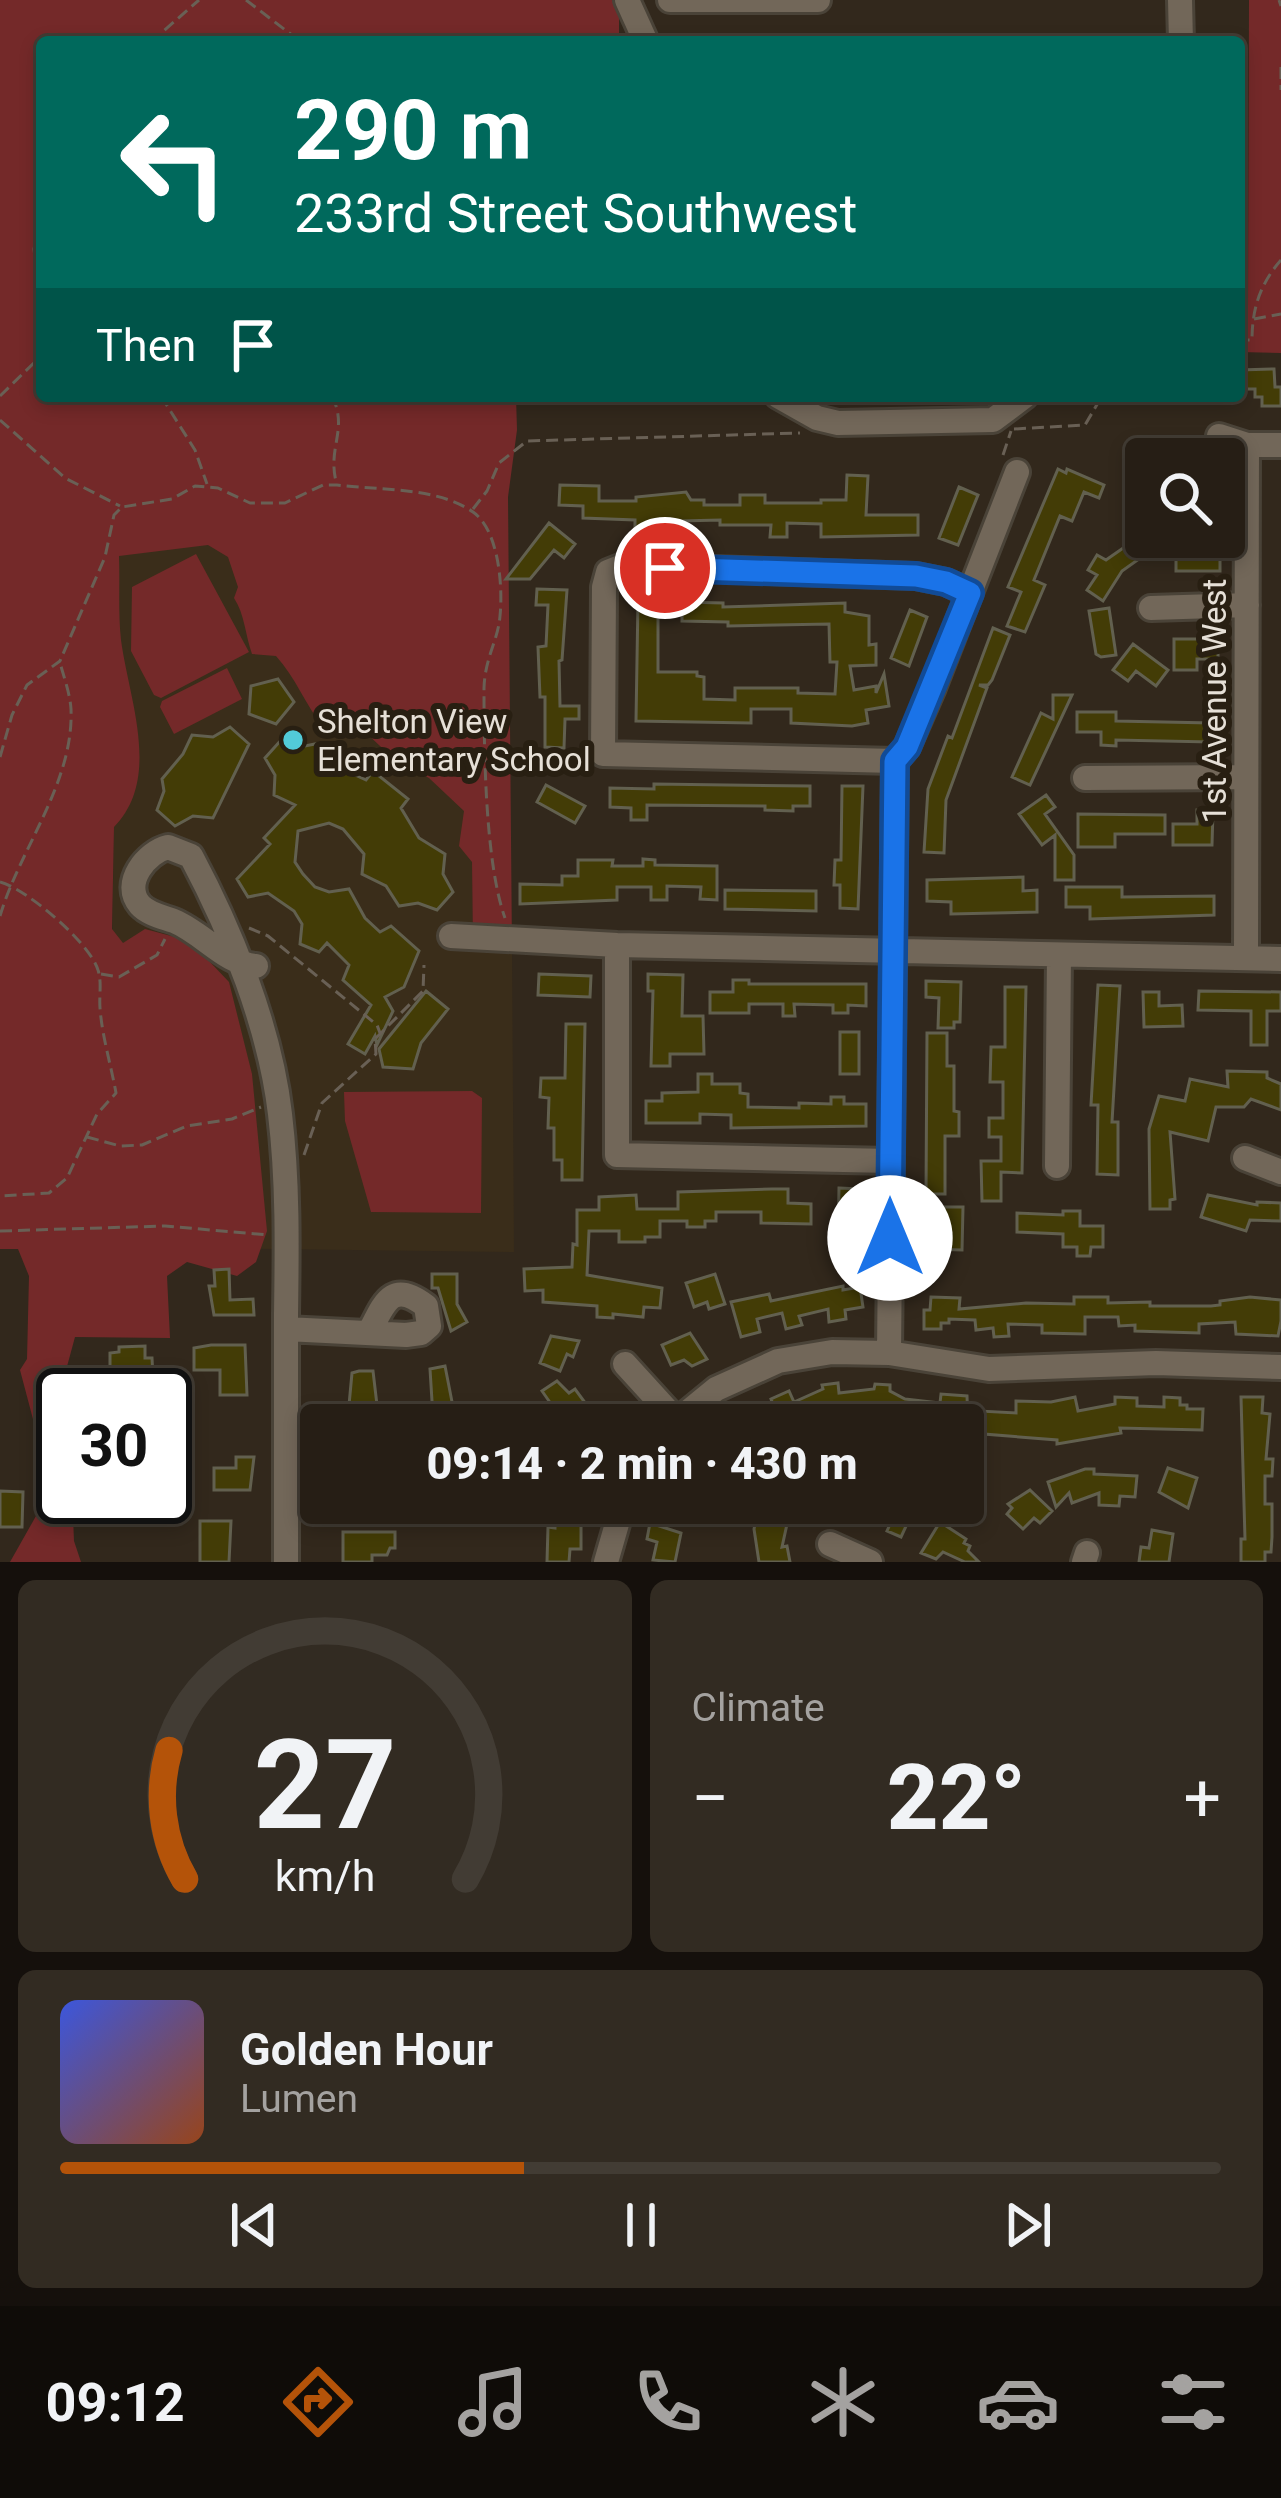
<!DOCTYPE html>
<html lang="en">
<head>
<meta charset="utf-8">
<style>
  :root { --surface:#261e15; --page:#322b22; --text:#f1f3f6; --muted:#a4a2a0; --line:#423c34; --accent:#b45309 }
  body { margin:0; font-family:Roboto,sans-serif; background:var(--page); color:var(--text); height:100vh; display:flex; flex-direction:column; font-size:45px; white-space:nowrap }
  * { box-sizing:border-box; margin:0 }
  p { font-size:39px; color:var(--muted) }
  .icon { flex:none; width:66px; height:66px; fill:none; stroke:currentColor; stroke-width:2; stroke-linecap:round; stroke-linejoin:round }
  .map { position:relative; height:1562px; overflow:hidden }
  .details { display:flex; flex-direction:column; gap:18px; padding:18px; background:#15100c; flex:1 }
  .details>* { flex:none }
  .guide { position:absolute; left:36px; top:36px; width:1209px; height:366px; border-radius:12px; box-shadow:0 6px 18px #0003,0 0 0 3px var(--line); background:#00695c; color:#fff; overflow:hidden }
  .tools { position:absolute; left:1125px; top:438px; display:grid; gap:24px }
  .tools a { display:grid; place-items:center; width:120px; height:120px; border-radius:12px; background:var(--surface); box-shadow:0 6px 18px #0003,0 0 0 3px var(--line); font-size:60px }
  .speed { position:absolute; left:36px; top:1368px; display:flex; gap:24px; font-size:60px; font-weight:700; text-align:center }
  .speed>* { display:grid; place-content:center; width:156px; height:156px; border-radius:50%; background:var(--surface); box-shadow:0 6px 18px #0003,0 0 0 3px var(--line); line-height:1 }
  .speed .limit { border:6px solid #111; border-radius:18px; background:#fff; color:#111 }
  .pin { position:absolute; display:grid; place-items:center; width:102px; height:102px; color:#fff; margin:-51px; border:6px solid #fff; border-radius:50%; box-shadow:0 3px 12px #0007 }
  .me { position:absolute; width:132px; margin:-66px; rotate:0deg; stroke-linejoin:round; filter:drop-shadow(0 0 9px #0008) }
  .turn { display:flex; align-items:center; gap:42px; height:252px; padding:0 60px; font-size:54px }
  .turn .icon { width:156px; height:156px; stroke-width:2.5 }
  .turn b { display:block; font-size:84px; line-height:102px }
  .then { display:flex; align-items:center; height:114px; padding:0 60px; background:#0003; gap:24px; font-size:45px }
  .big { font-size:90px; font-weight:800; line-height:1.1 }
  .details .widget { flex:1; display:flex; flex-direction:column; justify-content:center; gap:18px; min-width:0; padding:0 42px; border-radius:18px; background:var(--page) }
  .details .dial { align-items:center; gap:0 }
  .dial svg { height:312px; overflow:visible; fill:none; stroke:var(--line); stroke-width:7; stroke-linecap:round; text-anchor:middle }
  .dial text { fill:var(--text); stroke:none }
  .song { display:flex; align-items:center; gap:36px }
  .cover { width:144px; height:144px; border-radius:18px; background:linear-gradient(135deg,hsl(230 70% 55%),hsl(20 70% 35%)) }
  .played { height:12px; border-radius:6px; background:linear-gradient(90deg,var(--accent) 40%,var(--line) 40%) }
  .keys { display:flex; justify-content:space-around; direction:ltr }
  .heat { display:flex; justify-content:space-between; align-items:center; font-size:66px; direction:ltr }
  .details .tiles { flex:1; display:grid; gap:18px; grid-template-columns:1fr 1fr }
  .widget:last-child { grid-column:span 2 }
  .trip { position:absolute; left:300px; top:1404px; width:684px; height:120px; border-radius:12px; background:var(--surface); box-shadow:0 6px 18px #0003,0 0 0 3px var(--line); font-weight:800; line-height:120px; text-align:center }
  .tab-bar { display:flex; height:192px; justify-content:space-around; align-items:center; background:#0f0c08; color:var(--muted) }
  .tab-bar .icon { width:84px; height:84px }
  .tab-bar .active { color:var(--accent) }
  .tab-bar b { font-size:54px; color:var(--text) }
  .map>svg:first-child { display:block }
</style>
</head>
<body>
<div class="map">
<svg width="1281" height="1562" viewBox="0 0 1281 1562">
  <rect width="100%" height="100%" fill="#32281c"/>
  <path fill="#3a2d1a" d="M119,522l349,9 5,418 39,1 2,302 -407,-5z"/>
  <path fill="#742929" d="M0,0h619v42h-577v354h474l1,34 -9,67 4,453 -39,-1 -1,-87 -13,-16 5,-35 -35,-33 -34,-18 -31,-29 -41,-4c-18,-23 -27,-49 -47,-71l-24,-2c-7,-20 -7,-39 -18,-56l4,-11 -10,-30 -20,-12 -89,11c1,28 -1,57 2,84 8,60 41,138 -7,187l-2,102 11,14 22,-14 45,12 39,41 23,92 15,157 -11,31 -19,14 -50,-14 -20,14 3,62 -95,-1 -16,59 4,8v71l-5,12 5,10 110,-2 -2,13 -98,8 1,25 7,21h-71l26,-46 7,-59 -23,-87 7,-11 2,-83 -11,-27h-18z
    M1249,0h32v353l-42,-1v-42l9,-1z
    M196,554l53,98 -88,46 -7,-3 -23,-44 1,-64z
    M227,668l15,31 -68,35 -14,-27 2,-6z
    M472,1091l10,7 -1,115 -110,-1 -26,-91 -1,-29z"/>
  <path fill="#433c06" stroke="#62604f" stroke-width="3" d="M1274,369l1,18h6v19h-19v-9h-7v-8h-16v-19z
    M1058,469l8,4 1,-4 37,16 -5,13 -15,-6 -12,29 -12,-5 -26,64 11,5 -20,47 -18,-6 14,-34 -13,-5z
    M847,475l21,1 -2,39h52v20l-97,2v-13l-34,-1v14h-17l1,-12h-51v-5l-40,1v13l-45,-1v-13l-52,-2v-12l-24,-1 1,-20 39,1v15h37v-4l50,-5 5,8h13v5h36v-10h25v8h56v-3h25z
    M959,487l19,8 -20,50 -19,-7z
    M549,523l26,21 -11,14 -10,-8 -24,29h-24z
    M1139,537h31l-48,34 -19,30 -16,-11 10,-15 -9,-5 9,-15 9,5z
    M1176,551h44v20h-44z
    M644,584l14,1v87h39v4l7,1v22l31,1v-12h63v5l37,1 2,-32h-7l-1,-38 -101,2v-4l-46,-1v-19l41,1v4l122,-4v9l24,4v29l7,-1v21l-26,1 4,24 22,-4v7l8,-19 5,32 -23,4 2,13 -16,3 -61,-3v-14h-40v14l-115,-2 2,-121h6z
    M537,589l30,1 -5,70 -3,1 1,45h19v13h-14l-1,29 -19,-1v-50h-5l-2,-50 8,-1 2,-41h-12z
    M1109,608l7,47 -15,2 -5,-3 -7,-43z
    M910,610l17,7 -18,49 -18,-8z
    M993,628l17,7 -18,45 -4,5h-9l8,3 -41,112 -2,53 -20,-1 4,-63 20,-53 4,2z
    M1174,639h44v20h-21v11h-23z
    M1133,644l35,26 -12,16 -20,-15 -8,10 -15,-11z
    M278,679l16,23 -18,22 -27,-10 2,-28z
    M1053,695h19l-42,90 -18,-8 29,-64 12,6z
    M1077,712h39v9l95,2v19l-95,-2v6l-15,-1v-13h-24z
    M230,727l19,17 -36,74 -20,-2 -18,10 -18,-16 7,-19 -2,-12 21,-25 9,-19 21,2z
    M282,739l18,8 20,-4 18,24 28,13 7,-9 35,28 -7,9 18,30 26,16 -2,20 10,18 -16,18 -19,-7 -19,3 -13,-20 -24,-12 2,-20 -21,-25 -14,-6 -31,8 -3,31 8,12 12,13 14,5 20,-3 16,29 15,14 11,-6 28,25 -15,36 -19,10 8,14 -16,34 -2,-9 -10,18 -17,-10 23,-39 -28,-25 6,-15 -22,-22 -8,9 -19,-8 2,-20 -8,-13 -26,-18 -20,4 -11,-18 33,-35 -6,-6 31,-33 -21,-10 1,-20 -10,-17z
    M654,784l156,2v20h-17v5l-28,-1v-4l-118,-1v15h-16v-12l-21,-1v-19l44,1z
    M546,785l39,21 -10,17 -38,-21z
    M842,786h21l-5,123 -18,-1v-23h-6l1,-25h6z
    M1046,795l9,12 -10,7 29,41v25h-19v-45l-13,10 -23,-31z
    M1197,810l16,1 -1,34h-39v-21h24z
    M1078,814l87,1v19h-50v13h-37z
    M643,859l12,1v5l62,1v34l-17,-1 1,-12 -34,-1v14h-16v-13h-34v13l-97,4v-20l42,1v-9h16v-16h35l-1,6h31z
    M1023,877v14l14,-1v22l-86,2v-12l-24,-1v-21z
    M1066,887h56v10l92,-1v19l-124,4v-12h-24z
    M725,890l91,1v20l-91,-2z
    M539,974l52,2 -1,21 -52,-2z
    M648,974l35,1 -1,41h21l1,38h-34v12h-19l2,-75h-5z
    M733,980h16v4h117v22l-18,-1v8h-15v-8l-39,-1 1,12h-12v-12h-34v9h-39v-21h23z
    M926,981l35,1 -1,40h-6v6h-16l1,-30 -13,-1z
    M1098,985l22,1 -8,136h6v53l-21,-1 1,-69h-7z
    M1005,987h21l-4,186 -21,-1v29h-19l-1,-40h20v-24h-12v-19h14v-36h-13l1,-35h14z
    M426,991l22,18 -27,34 -8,26 -30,-2 -4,-18z
    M1199,991l82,1v19h-14v34h-16v-34l-53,-1z
    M1143,992h16v14l23,-1 1,21 -39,1z
    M566,1024h19l-3,156h-20v-20h-8v-32h-6l1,-30 -9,-1 1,-19h24z
    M840,1032h19v42h-19z
    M927,1033h20v33h7v45l5,1v24h-14v58h-19z
    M1227,1071l40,1v6l14,6v26l-30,-11 -7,8h-28l-8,34 -38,-9 5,67 -5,1v9h-20l-1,-80 10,-33 26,5 5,-22 38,8z
    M698,1074h14v10h28v9l8,1v13l51,1v-5l32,1v-7h13v7h22v22l-135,2v-13l-31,-1v9h-54v-22h16v-8l36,-1z
    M839,1188l21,1 -1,53h-21z
    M772,1189h16v14l23,1v20l-50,-1v-11h-45v9h-11v6h-18v-6h-27v16h-15v5h-26v-11h-30l-2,44 75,13 -2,20 -16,-1 -1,10 -30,-3v4l-16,-1v-11l-54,-4v-12l-18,1 -1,-22 48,-2 1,-23 4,1v-35h22v-13l37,-2 1,14h41v-17z
    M1208,1195l49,10v-3l24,1v18l-31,-1 -4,11 -45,-14z
    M942,1207h21l-1,43 -34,-1 1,-16h12z
    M1063,1211h17v15h23v21h-12l-1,9h-13v-9h-14v-13l-46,-2v-19l46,2z
    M229,1269l1,31 23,-1 1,16h-40l-5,-29h6l-1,-16z
    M432,1274h25v30l10,18 -16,9 -13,-43h-6z
    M715,1274l10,30 -16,5 -2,-7 -13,5 -8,-24z
    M843,1286v4l17,-3 3,20 -18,3 1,9 -17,3 -1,-13 -29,7 3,9 -16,4 -4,-16 -25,6 3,13 -19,5 -10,-35 38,-8 2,7z
    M931,1297l29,1 -1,11 67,-6 48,1v-7h34v6l42,-1v4h61l9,-1v-4l30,-4 31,3v21l-3,15 -42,-2 -1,-12 -36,2v9l-64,-2v-6l-16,1 -1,-9h-33v17l-43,-1v-8l-34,-1 1,12 -15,1 -1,-9 -17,2 -1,-10 -26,-1v4h-8v6h-17v-19h6z
    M690,1333l17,26 -15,7 -8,-6 -13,5 -9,-20z
    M551,1336l28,5 -6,16 -6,-3 -7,17 -20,-8z
    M211,1345h34l2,50h-27v-25h-26v-22z
    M145,1346v12h7l1,19 -43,-4v-20l9,-1v-5z
    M445,1366l9,46 -21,5 -3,-48z
    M359,1371h14l4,34h-28l3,-32z
    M557,1381l12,12 6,-4 11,15 -23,17 -21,-30z
    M838,1383l1,10 35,-4 1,-5 15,1v6l15,8 35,4 1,-9 26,2 1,29 -73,-7 -1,5 -19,-4 -41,5 -1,-10 -18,1 -21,10h-76l32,-13 3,8 23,-8 -5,-13 18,-8 5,11 29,-13 -1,-4z
    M1075,1397l3,14 37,-7v-7l22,1v8l27,1v-10l16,1v7h7v4h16l-1,21 -82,-2 1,5 -64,11v-4l-73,-6 -4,-23 36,2v-12l35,1z
    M1241,1397h22l-1,16 8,1 -4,45h7l-1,17h-7v28h7v33l-1,15h-6v10h-24v-23h4z
    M236,1457h18l-4,33h-36v-22h22z
    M1168,1468l29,10 -9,30 -29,-16z
    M1085,1469h9v5l43,2 -2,21 -15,-1 -1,10 -20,-1v-12l-27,10 -3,-10 -13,14 -8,-25z
    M1030,1490l22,21 -12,12 -6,-5 -11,11 -16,-15 5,-6 -4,-4z
    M0,1491l23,1 -1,35h-22z
    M556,1503h32v13h-7v33h-11l-1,13h-22l1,-35 7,1z
    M760,1503h46l-17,12 -7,32 5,-1 3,16h-31l-5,-33z
    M881,1503h20l13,6 -13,28 -14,-6 4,-9 -16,-6z
    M200,1521h31l-2,41h-29z
    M940,1522l26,17 -2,4 6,3 -2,5 11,11h-14l-22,-10 -7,7 -15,-6z
    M650,1523l31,10 -6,29 -22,-2 4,-18 -10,-3z
    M1152,1530l21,4 -4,28h-30l2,-15 8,1z
    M343,1532h52v16h-5l-3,7h-15v7h-29z"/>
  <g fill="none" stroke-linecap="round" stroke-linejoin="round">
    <g stroke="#4a4338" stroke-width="30">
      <path id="minor" d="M627,0l19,42
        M670,0h148
        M1180,0l1,42
        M778,396l39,22 21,5 155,-3 32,-24
        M1219,436l28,9h34
        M1151,608l96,-3
        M895,761l-292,-7 1,-167 4,-15 15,-6 293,10 30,6 24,11
        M1085,778l161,-1
        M451,936l166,9 664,14
        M617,945v210l273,6
        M1246,958l1,-513
        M256,966c-30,-2 -53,-33 -82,-45 -11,-4 -26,-7 -34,-16 -19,-22 7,-53 28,-58l23,9c41,77 79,171 89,258 8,67 7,134 6,201 0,82 0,165 0,247
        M1245,1158l36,14
        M1057,1166l2,-210
        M286,1329l120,6 15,-2 8,-7 -3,-20c-35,-27 -42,-2 -57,27
        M889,1353l6,-592 12,-14 25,-57 85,-218
        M625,1364l51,56
        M672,1425l44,-36 62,-28 54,-9 57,1 100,16 167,-6 125,4
        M830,1544l40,18
        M606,1562l17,-59
        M1084,1562l3,-9"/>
    </g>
    <path stroke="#696055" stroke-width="3" stroke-dasharray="12 6" stroke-linecap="butt" d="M246,0l55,42
      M1279,0l2,6
      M151,42l48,-42
      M1281,67v23
      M42,207l-8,42 8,65
      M1239,318l5,2 1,20h7c0,-31 8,-56 29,-80
      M1254,319l27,-5
      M0,396l42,-41
      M161,396l34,54 12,34
      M332,396c17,34 -6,52 5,89
      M0,420l65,58 55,28
      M1014,429l71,-4 17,-29
      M1003,455l8,-24
      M473,509l14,-18 12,-28 28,-22 273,-8
      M0,757l12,-42 15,-30 33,-24 45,-104 9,-42 8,-8 50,-8 23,-13 23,2 32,15h35l38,-18h14c41,5 101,2 136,27 26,18 30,75 27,104 -2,25 -15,41 -16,72 0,62 1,174 21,230
      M0,882c27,7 90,61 98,88 4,12 1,26 2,38 2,28 11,57 16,85l-19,21 -30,64 -18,15 -49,3
      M0,916c20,-68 74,-133 71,-207 -1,-15 -7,-32 -11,-46
      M249,928l19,8 109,89 3,8
      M101,974l18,3 38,-22 8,-16
      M87,1137l33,9 22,-1 45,-19 45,-7 29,-12
      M304,1155l18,-52 54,-49 -1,-15 48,-48 1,-26
      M0,1231l165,-5 103,9"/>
    <use href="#minor" stroke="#726759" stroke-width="24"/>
  </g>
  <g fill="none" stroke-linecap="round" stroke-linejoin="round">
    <g stroke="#114b97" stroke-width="30">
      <path id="route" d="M665,568l251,8 30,6 24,11 -63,154 -12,14 -5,477"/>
    </g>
    <use href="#route" stroke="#1a73e8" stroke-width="21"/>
  </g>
  <circle fill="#52cbd8" stroke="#281f12" stroke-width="4.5" cx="293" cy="740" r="12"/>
  <g text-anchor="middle" stroke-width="12" stroke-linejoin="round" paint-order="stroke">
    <g font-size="33" fill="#e6e0d7" stroke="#281f12">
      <text transform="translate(1214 701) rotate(-90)" y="12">1st Avenue West</text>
    </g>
    <g font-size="33" fill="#e6e0d7" stroke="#281f12" text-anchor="start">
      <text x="317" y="733">Shelton View<tspan x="317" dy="38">Elementary School</tspan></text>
    </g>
  </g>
</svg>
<div class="tools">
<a><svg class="icon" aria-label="search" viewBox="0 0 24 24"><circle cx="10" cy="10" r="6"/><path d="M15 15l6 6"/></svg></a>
</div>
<div class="speed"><div class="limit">30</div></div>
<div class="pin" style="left:665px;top:568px;background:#d93025"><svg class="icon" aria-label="arrive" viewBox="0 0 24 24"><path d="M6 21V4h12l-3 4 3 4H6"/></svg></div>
<svg class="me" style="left:890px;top:1238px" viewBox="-20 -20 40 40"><circle r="19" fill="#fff"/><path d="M0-13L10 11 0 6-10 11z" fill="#1a73e8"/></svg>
<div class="trip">09:14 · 2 min · 430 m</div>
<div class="guide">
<div class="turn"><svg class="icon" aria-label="left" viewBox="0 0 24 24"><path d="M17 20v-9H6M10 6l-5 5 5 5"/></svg><div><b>290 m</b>233rd Street Southwest</div></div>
<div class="then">Then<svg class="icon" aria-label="arrive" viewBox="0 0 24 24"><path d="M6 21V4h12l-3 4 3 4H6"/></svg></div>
</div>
</div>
<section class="details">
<div class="tiles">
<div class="widget dial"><svg viewBox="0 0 100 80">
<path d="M14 69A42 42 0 1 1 86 69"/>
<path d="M14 69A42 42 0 0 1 10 36" stroke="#b45309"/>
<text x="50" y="56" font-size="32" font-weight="700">27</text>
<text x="50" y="72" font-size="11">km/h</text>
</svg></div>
<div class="widget"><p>Climate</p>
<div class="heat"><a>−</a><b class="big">22°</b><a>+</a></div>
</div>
<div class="widget">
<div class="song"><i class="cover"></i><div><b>Golden Hour</b><p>Lumen</p></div></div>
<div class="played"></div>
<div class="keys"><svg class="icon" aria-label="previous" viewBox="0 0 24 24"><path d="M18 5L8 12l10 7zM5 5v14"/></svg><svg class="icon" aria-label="pause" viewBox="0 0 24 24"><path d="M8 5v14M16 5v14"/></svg><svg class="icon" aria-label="next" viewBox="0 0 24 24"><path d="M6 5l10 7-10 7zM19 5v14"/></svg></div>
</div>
</div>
</section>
<nav class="tab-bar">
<b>09:12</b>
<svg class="icon active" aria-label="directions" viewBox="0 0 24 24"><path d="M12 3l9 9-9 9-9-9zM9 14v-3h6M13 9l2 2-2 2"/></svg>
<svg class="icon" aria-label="music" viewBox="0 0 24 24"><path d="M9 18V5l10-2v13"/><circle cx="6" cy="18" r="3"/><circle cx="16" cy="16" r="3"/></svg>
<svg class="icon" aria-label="phone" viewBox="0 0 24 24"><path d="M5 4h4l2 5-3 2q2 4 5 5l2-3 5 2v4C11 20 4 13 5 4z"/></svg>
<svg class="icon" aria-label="climate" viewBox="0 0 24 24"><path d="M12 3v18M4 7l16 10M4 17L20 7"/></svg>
<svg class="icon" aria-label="car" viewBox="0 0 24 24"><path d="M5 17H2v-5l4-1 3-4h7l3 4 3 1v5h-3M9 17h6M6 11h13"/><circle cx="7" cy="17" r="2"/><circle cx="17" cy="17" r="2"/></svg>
<svg class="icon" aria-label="filters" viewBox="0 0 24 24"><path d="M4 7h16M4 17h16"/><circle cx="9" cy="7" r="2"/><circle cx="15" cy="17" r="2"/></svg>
</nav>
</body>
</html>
